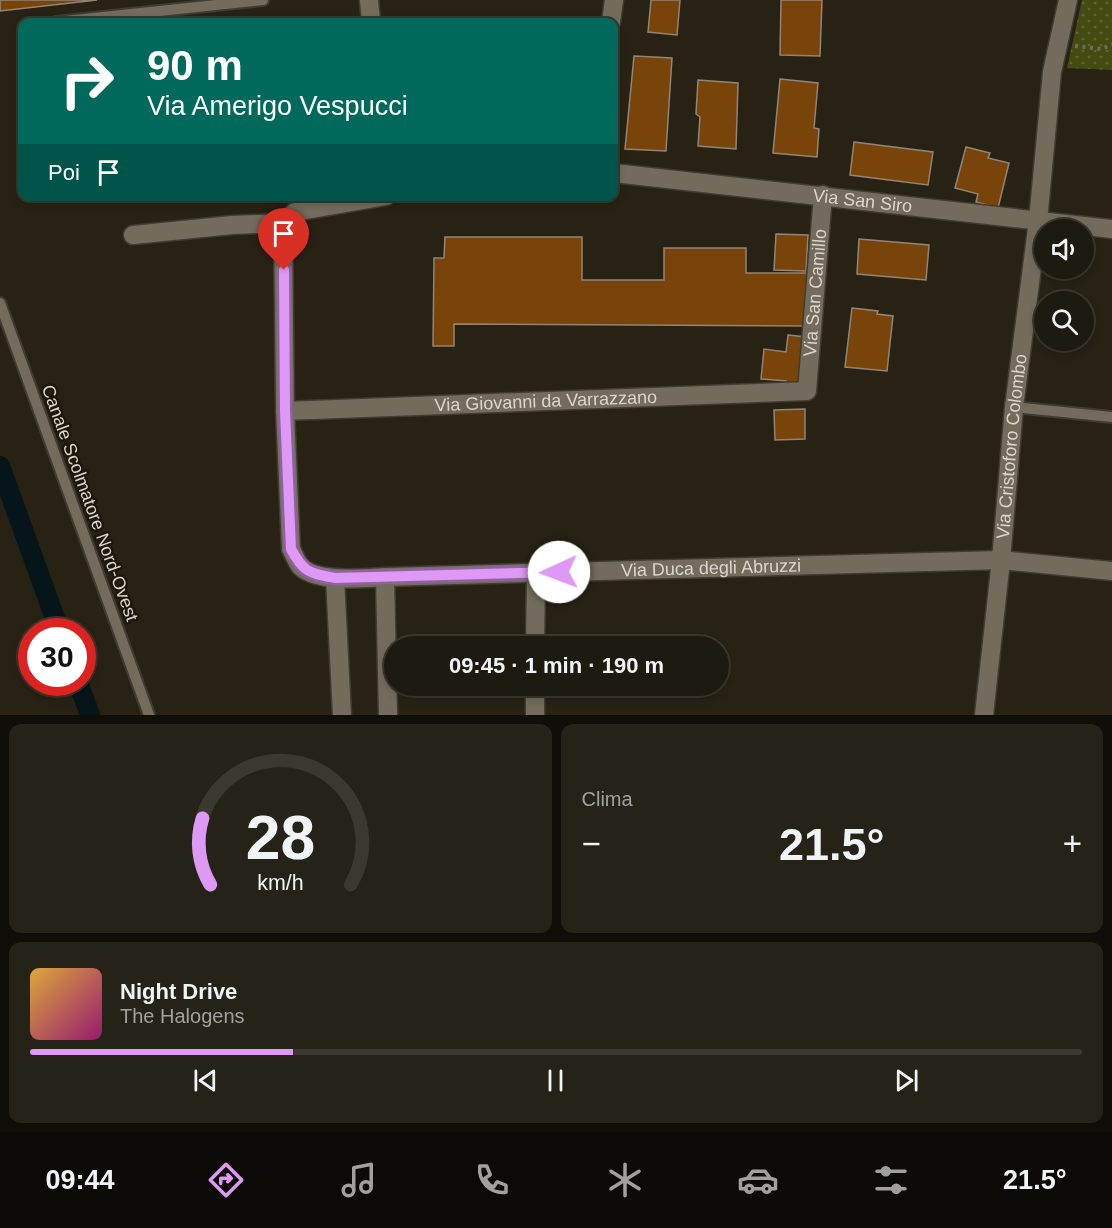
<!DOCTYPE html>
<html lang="it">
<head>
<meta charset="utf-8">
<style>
  :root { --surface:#1d1a0f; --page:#252318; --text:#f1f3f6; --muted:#a0a19e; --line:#3b382f; --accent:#dd99f3 }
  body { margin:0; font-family:Arial,sans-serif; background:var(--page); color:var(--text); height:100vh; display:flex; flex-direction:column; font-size:22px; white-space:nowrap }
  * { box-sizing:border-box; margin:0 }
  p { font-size:20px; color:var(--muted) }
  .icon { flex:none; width:33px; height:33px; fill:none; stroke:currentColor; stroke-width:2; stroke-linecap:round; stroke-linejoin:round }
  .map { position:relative; height:715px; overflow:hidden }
  .sheet { display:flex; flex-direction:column; gap:9px; padding:9px; background:#100e08; flex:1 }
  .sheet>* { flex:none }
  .hud { position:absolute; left:18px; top:18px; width:600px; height:183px; border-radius:12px; box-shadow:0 3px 9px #0003,0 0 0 2px var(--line); background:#00695c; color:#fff; overflow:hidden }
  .buttons { position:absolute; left:1034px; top:219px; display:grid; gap:12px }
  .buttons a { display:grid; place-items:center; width:60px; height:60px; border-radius:50%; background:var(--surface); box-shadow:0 3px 9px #0003,0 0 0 2px var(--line); font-size:30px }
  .speed { position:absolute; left:18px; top:618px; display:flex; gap:12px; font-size:30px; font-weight:700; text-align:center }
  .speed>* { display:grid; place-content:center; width:78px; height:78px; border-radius:50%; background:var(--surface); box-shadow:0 3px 9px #0003,0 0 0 2px var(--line); line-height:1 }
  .speed .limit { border:9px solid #d22; background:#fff; color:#111 }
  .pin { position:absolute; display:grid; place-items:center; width:51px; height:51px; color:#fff; margin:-62px -26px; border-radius:50% 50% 50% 0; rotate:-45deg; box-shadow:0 0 6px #0007 }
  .pin .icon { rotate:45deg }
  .me { position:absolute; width:66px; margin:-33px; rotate:268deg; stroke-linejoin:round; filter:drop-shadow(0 0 4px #0008) }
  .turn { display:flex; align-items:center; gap:21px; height:126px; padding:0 30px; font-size:27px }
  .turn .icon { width:78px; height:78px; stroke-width:2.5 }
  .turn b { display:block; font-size:42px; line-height:51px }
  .then { display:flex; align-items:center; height:57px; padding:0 30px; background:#0003; gap:12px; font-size:22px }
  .big { font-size:45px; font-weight:800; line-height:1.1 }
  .sheet .card { flex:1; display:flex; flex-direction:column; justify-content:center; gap:9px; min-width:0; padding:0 21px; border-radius:12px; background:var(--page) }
  .sheet .dial { align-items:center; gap:0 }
  .dial svg { height:156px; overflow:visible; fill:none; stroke:var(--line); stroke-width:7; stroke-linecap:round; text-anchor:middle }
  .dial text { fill:var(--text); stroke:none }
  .song { display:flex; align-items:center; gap:18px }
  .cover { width:72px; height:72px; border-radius:9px; background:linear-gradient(135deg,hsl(40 70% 55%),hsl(320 70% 35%)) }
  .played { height:6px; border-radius:3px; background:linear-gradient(90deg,var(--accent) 25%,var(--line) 25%) }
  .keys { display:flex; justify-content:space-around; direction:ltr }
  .heat { display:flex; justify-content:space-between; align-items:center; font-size:33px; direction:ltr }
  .sheet .tiles { flex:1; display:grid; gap:9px; grid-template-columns:1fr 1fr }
  .card:last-child { grid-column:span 2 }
  .trip { position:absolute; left:384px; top:636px; width:345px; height:60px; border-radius:30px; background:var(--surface); box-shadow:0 3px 9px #0003,0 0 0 2px var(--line); font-weight:800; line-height:60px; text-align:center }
  .tab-bar { display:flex; height:96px; justify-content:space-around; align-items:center; background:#0c0a06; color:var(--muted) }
  .tab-bar .icon { width:42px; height:42px }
  .tab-bar .current { color:var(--accent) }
  .tab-bar b { font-size:27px; color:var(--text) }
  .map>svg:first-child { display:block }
</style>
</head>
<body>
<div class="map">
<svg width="1112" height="715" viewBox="0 0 1112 715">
  <defs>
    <pattern id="grass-dots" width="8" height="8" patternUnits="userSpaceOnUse" patternTransform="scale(1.5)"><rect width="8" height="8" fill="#444b11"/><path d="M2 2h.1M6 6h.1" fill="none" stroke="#5e6432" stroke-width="1.8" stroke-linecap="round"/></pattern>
  </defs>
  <rect width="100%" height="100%" fill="#272214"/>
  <path fill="url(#grass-dots)" d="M1082,0h30v70l-45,-2z"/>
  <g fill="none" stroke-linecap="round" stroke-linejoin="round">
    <path stroke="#051519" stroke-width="20" d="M0,466l60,166
      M78,682l12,33"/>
  </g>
  <path fill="#784409" stroke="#938478" stroke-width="1.5" d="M0,0h97l-97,11z
    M651,0h29l-3,35 -29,-3z
    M781,0h41l-2,56 -40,-1z
    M634,56l38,2 -6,93 -41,-2z
    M780,79l38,4 -4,45 5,1 -2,28 -44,-4z
    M698,80l40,3 -2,66 -38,-3 2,-29 -4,-3z
    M854,142l79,10 -5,33 -78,-10z
    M966,147l24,6 -2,5 21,5 -11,45 -22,-6 2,-8 -23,-6z
    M776,234l32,1 -2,36 -32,-1z
    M445,237h137v43h82v-32h82v25h61l-1,53 -352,-2v22h-21l1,-88h10z
    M859,239l70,6 -3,35 -69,-6z
    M852,308l26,3 -1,3 16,2 -6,55 -42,-4z
    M788,335l18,2 -5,53 -16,-2 1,-7 -25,-2 3,-30 22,3z
    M805,409v30l-30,1 -1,-30z"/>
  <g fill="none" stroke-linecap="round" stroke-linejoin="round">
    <g stroke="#403c32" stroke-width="14">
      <path id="service" d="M56,22l207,-22
        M0,303l149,412
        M1014,407l98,10"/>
    </g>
    <g stroke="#403c32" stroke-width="21">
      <g id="minor">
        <path d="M369,0l2,22"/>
        <path d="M611,22l3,-22"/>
        <path id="s1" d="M614,173l498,56"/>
        <path id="s2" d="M386,196l-91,16 -12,11 2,188 6,138c3,5 5,12 9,17 16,17 63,12 85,11l616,-17 111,11"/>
        <path d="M133,235l99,-10 51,-2"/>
        <path id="s3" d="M285,411l522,-20 16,-196"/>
        <path d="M385,577l3,138"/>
        <path d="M335,578l7,137"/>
        <path d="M535,646l1,-73"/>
        <path d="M535,715v-29"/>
        <path id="s4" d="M984,715l17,-155 13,-153 24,-186 14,-149 16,-72"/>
      </g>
    </g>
    <path stroke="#6f6b5f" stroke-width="4" stroke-dasharray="3 4.5" stroke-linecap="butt" d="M1075,46l27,3 10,-5"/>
    <use href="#service" stroke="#736c5c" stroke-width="10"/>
    <use href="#minor" stroke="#736c5c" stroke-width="18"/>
  </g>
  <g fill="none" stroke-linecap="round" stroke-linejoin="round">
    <g stroke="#90639e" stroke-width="15">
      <path id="route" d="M284,270l1,141 6,138c13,24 18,24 44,29l224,-6"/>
    </g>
    <use href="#route" stroke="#dd99f3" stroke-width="10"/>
  </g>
  <g text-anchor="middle" stroke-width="5" stroke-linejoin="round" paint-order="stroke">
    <g font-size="18" fill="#dad6cd" stroke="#1e180a">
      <text dy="6" stroke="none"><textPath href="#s1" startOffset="250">Via San Siro</textPath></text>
      <text dy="6" stroke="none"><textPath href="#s3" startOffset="621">Via San Camillo</textPath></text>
      <text dy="6" stroke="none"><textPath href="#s3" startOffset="261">Via Giovanni da Varrazzano</textPath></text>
      <text dy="6" stroke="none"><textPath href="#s4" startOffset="270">Via Cristoforo Colombo</textPath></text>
      <text transform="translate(90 503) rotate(70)" y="6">Canale Scolmatore Nord-Ovest</text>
      <text dy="6" stroke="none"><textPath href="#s2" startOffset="868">Via Duca degli Abruzzi</textPath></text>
    </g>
  </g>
</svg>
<div class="buttons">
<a><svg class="icon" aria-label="sound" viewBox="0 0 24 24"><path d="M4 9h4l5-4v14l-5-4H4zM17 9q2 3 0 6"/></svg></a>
<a><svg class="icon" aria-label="search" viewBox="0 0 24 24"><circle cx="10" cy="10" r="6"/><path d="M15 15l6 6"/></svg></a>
</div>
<div class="speed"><div class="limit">30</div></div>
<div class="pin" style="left:284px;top:270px;background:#d93025"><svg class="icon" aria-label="arrive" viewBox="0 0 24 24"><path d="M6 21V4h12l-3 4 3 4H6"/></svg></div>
<svg class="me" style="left:559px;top:572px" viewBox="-20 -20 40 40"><circle r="19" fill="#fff"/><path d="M0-13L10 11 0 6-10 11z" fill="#dd99f3"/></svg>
<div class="trip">09:45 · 1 min · 190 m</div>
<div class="hud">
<div class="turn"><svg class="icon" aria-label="right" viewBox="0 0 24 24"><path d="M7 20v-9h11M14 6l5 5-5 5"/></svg><div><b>90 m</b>Via Amerigo Vespucci</div></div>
<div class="then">Poi<svg class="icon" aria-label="arrive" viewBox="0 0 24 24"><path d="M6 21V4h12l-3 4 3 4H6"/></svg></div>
</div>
</div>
<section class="sheet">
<div class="tiles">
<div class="card dial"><svg viewBox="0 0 100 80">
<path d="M14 69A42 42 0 1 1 86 69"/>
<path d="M14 69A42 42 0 0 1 10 35" stroke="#dd99f3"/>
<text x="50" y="56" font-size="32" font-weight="700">28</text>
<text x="50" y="72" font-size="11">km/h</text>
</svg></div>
<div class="card"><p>Clima</p>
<div class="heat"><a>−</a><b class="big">21.5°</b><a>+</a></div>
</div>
<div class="card">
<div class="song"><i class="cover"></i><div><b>Night Drive</b><p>The Halogens</p></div></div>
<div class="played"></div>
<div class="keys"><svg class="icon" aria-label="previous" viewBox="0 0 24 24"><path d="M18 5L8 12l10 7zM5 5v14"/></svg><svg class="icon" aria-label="pause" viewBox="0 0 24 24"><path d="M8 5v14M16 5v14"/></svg><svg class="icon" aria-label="next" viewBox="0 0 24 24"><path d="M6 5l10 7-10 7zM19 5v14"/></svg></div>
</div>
</div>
</section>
<nav class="tab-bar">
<b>09:44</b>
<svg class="icon current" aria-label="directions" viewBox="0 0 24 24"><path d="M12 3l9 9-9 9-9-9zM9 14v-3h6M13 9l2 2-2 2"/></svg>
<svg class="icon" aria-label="music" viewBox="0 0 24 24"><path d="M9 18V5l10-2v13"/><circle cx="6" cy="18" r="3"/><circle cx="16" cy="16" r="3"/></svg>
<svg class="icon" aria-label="phone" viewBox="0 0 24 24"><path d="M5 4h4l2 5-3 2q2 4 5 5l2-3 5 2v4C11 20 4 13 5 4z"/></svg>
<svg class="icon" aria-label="climate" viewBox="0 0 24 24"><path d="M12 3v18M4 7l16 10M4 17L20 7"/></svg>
<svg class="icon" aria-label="car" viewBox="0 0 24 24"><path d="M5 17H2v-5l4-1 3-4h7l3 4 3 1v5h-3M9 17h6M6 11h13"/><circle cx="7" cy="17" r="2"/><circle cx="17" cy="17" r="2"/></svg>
<svg class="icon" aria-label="filters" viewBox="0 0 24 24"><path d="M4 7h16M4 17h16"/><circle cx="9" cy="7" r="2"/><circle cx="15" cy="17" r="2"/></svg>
<b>21.5°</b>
</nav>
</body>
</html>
